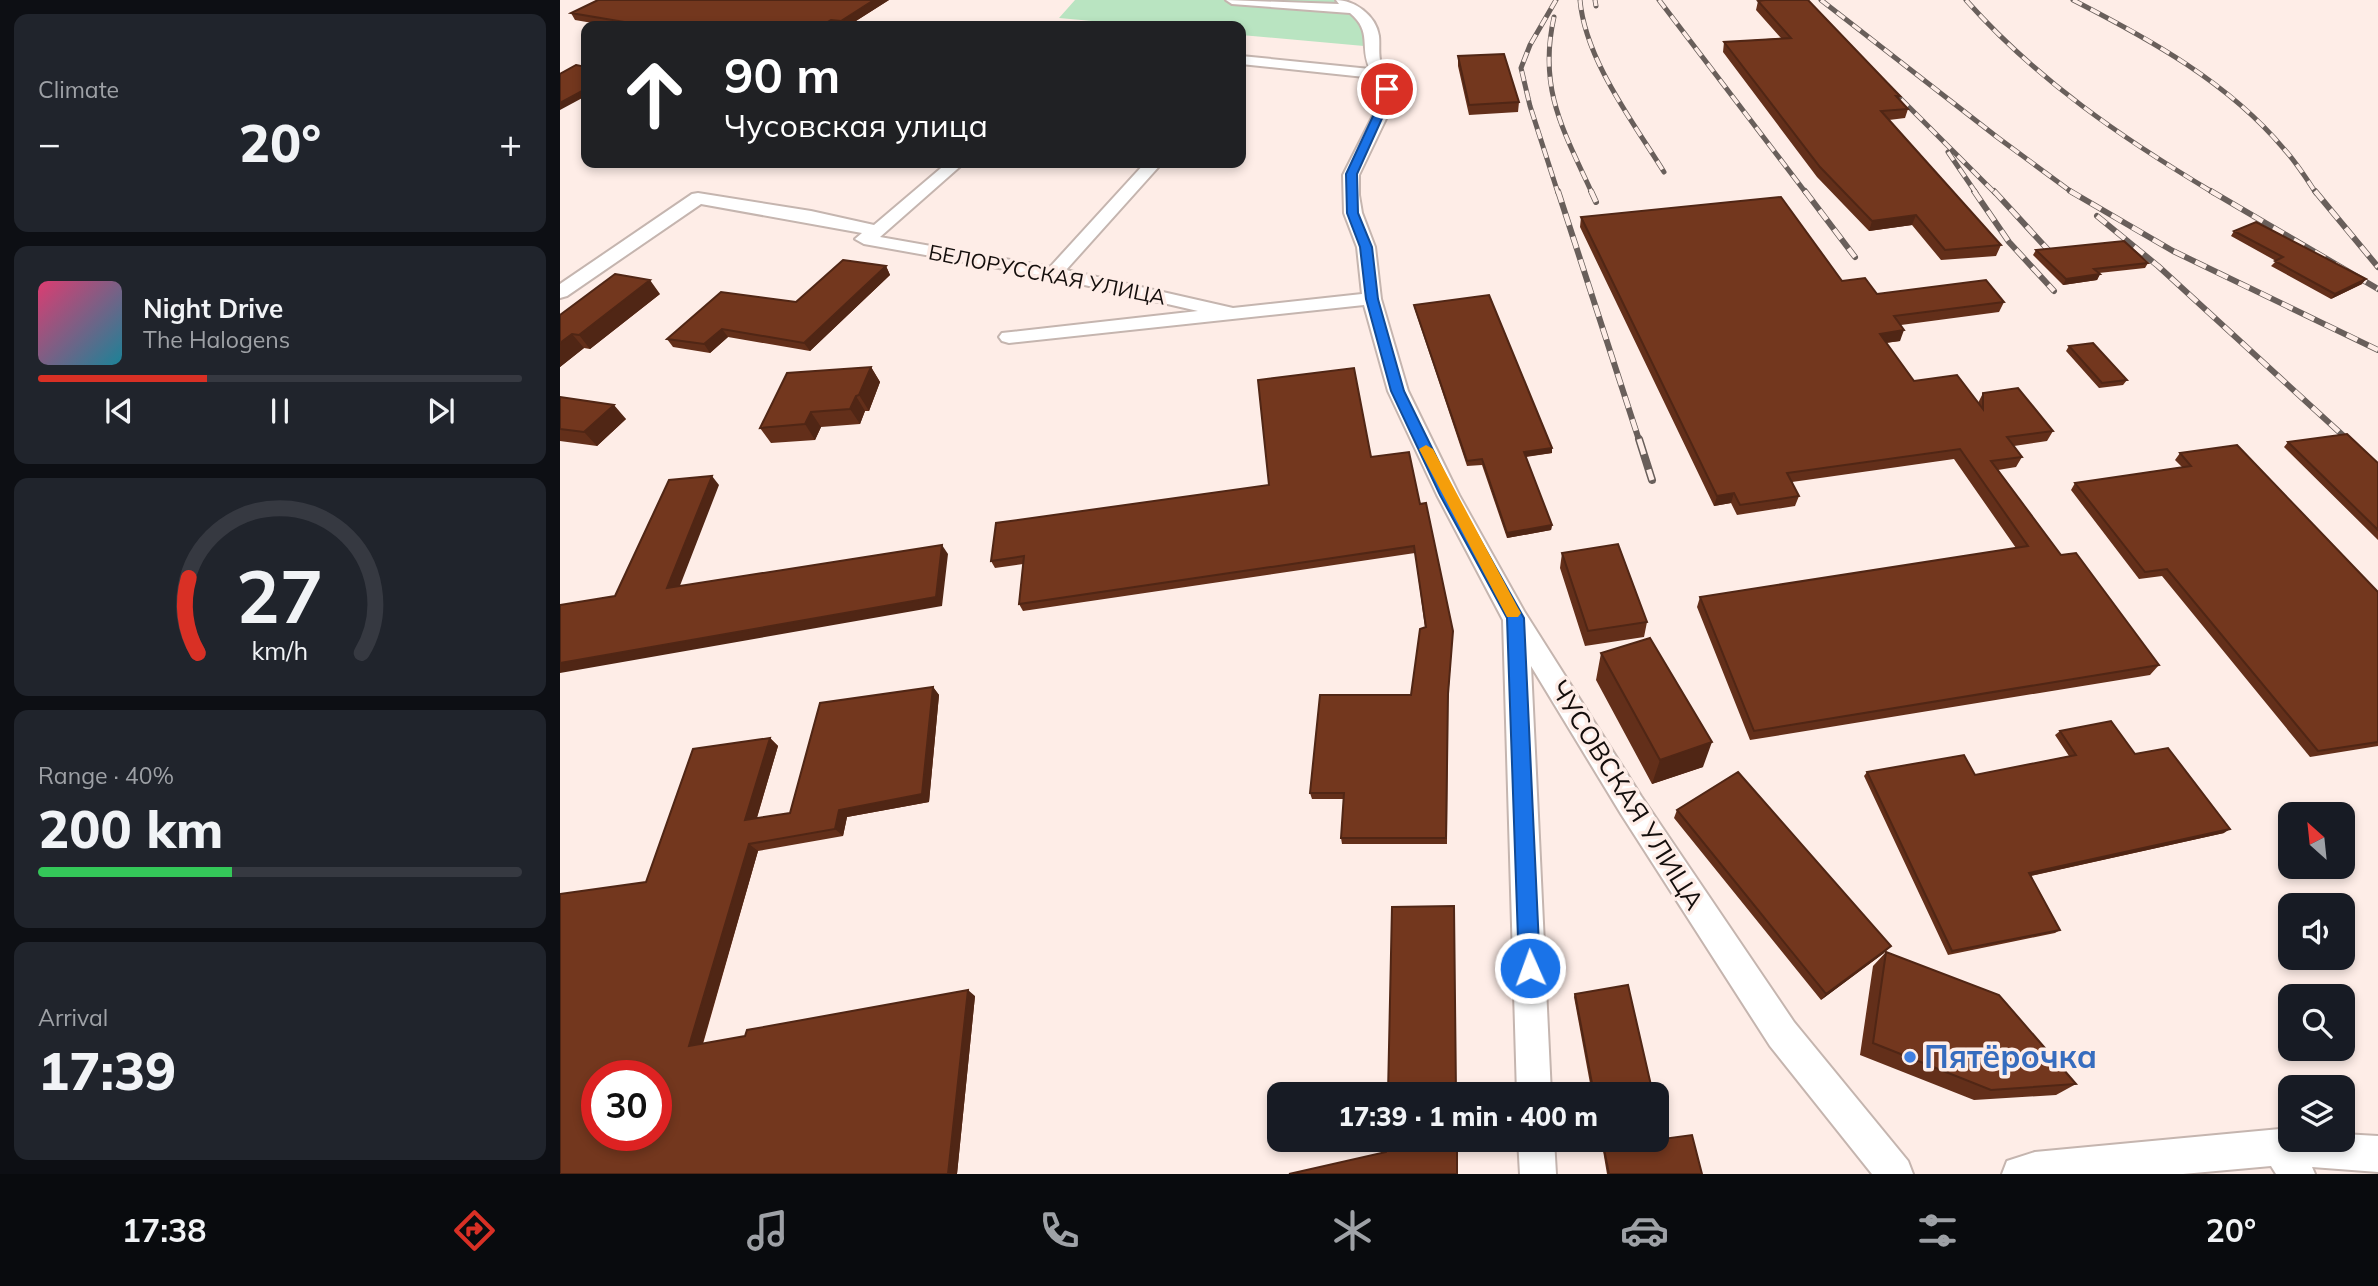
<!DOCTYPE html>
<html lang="en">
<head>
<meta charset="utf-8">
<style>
  :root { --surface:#171b24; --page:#20242c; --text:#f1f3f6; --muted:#9ea1a6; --line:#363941; --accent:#d93025 }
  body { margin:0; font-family:Mulish,sans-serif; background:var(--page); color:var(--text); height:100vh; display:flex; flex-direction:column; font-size:26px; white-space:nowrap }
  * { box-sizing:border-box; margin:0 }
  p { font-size:23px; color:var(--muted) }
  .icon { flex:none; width:38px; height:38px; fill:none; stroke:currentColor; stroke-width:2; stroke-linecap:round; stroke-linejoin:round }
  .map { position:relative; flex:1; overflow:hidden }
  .drawer { display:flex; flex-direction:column; gap:14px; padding:14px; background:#0d0f14; width:560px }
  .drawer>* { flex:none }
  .banner { position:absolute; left:21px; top:21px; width:665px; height:147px; border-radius:14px; box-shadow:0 4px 10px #0003; background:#202124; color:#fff; overflow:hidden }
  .needle { width:46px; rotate:333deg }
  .fabs { position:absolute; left:1718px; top:802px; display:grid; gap:14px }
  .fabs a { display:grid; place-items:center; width:77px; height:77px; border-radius:14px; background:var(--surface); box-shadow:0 4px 10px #0003; font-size:35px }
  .speed { position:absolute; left:21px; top:1060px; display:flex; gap:14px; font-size:35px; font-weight:700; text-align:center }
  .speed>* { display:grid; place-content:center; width:91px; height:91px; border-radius:50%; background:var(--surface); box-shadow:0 4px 10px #0003; line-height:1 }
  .speed .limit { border:10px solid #d22; background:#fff; color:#111 }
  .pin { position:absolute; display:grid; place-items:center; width:60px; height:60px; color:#fff; margin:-30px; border:4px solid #fff; border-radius:50%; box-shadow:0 2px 7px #0007 }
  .me { position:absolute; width:77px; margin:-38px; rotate:358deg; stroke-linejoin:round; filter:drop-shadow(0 0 5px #0008) }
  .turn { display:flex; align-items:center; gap:24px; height:147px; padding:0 28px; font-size:32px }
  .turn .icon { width:91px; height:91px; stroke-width:2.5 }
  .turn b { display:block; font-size:49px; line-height:60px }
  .big { font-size:52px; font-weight:800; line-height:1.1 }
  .drawer .widget { flex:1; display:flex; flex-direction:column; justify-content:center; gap:10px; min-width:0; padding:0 24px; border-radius:14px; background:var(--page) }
  .drawer .dial { align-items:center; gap:0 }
  .dial svg { height:182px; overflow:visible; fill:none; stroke:var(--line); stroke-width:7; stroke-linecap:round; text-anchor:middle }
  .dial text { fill:var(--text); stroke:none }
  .song { display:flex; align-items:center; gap:21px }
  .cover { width:84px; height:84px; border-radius:10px; background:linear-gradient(135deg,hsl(340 70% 55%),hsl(190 70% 35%)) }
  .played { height:7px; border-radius:4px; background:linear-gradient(90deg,var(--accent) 35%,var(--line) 35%) }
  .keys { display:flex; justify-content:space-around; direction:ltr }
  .heat { display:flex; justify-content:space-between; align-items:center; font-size:38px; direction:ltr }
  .charge { height:10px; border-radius:5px; background:linear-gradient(90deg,#34c759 40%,var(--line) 0) }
  .trip { position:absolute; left:707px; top:1082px; width:402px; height:70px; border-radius:14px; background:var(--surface); box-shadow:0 4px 10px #0003; font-weight:800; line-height:70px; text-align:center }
  .tab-bar { display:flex; height:112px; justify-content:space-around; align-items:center; background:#090b0e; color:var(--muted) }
  .tab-bar .icon { width:49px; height:49px }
  .tab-bar .current { color:var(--accent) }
  .tab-bar b { font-size:32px; color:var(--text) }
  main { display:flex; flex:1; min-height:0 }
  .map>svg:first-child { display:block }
</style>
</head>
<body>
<main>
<section class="drawer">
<div class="widget"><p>Climate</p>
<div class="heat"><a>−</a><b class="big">20°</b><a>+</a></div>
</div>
<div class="widget">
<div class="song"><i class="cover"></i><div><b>Night Drive</b><p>The Halogens</p></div></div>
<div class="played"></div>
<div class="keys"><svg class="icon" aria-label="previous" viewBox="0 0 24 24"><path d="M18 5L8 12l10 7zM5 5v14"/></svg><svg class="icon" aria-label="pause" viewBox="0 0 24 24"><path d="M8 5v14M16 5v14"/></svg><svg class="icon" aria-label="next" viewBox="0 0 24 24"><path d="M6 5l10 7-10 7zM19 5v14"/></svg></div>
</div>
<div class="widget dial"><svg viewBox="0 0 100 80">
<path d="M14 69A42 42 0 1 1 86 69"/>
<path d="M14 69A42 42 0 0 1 10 36" stroke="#d93025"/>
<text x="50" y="56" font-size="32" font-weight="700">27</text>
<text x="50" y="72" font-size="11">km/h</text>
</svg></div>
<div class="widget"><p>Range · 40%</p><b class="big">200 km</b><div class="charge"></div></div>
<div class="widget"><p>Arrival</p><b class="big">17:39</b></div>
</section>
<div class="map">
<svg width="1818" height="1174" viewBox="0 0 1818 1174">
  <rect width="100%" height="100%" fill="#feede7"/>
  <path fill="#b9e4c1" d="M515,0h263l17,15 13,23 -4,8 -123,-11v-9h-94l-88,-8z"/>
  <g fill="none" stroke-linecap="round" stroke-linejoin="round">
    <g stroke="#c5b5af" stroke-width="4">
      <path id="minor" d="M666,0l113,4 -3,-4c18,0 40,15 43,36 1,9 -1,19 2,28 6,13 13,22 14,36l-36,75v20l3,18 13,34 6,52 27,92 51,104 65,116 117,185 153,226 114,139 5,13h-41l-102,-128 -149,-232 -90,-148 20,428h-34l-14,-474 -66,-125 -49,-104 -24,-86 -355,38 -7,-2 -3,-4 3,-4 196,-22 -144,-33 -190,-34 -9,-5 7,-6 -161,-29 -134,92 -7,2v-14l132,-90 6,-1 113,18 63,14 73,-62h17l-84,74 170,30 95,-104h17l-96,107 167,38 129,-14 -5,-47 -13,-34 -1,-38 38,-75 -1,-11 -6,-11 -133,-14v-8l129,13c-11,-22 3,-37 -20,-56l-118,-9z
        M1720,1129l11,1v9h52v-5l35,2v36l-66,-5 3,7h-39l-5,-8 -88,8h-181l5,-13 28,-9z
        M958,1139h36l2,35h-36z"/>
    </g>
    <use href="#minor" fill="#fff" fill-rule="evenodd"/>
    <g stroke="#695f5b" stroke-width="5">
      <path id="rail-far2" d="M996,0l-26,45 -9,23 9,38 28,87
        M1020,0c5,59 53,122 84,172
        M1035,0l1,6
        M1099,0l147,193
        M1261,0l176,137 76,56
        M1406,0c71,80 156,138 248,193
        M1513,0c76,39 155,82 211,149 12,13 22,29 32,44
        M994,17c-16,71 9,113 38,176
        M1327,85l108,108
        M1388,152l28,41"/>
    </g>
    <g stroke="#695f5b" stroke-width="6">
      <path id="rail-far1" d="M998,191l81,249
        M1031,191l5,11
        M1245,191l50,66
        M1414,191l35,51 45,49
        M1434,191l57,62
        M1510,191l103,60 205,99
        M1651,191l167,98
        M1755,191l63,76
        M1537,216l61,50 190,174"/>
    </g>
    <g stroke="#695f5b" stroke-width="8">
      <path id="rail" d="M1079,439l13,41
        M1786,439l32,29"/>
    </g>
    <use href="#rail-far2" stroke="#feede7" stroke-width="3.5" stroke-dasharray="10" stroke-linecap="butt"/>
    <use href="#rail-far1" stroke="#feede7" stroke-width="4.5" stroke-dasharray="12" stroke-linecap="butt"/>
    <use href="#rail" stroke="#feede7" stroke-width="5" stroke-dasharray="16" stroke-linecap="butt"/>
  </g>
  <path fill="#632f1a" d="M329,0l-41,26h-238l-35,-6 -4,-7z
    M1198,1l142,95 -1,3 9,10 -3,9 -16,2 112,125 -5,11 -55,4 -29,-35 -43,6 -52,-54 -94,-125 1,-10 57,-4 -25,-28z
    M898,56l61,46 -1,10 -49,3 -11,-49z
    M1021,217l261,64 35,13 127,8 -5,10 -98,13 -1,16 -14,2 28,38 64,22 5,-10 70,38 -6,10 -33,5 8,11 -6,10 -18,3 63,85 98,110 -9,10 -400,65 -53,-133 3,-10 316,-49 -62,-89 -162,23 7,14 -4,10 -58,9 -6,-12 -17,3 -134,-279z
    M1674,231l128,53 -31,15 -60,-33 5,-5 -45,-25z
    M1476,250l112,13 -3,5 -46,5 1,1 -3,6 -34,5 -30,-30z
    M326,266l4,9 -80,76 -82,-14 -18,16 -37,-6 -6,-8 129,-37z
    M100,294l-70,55 -6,-1 -24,19v-52z
    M854,305l138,148 -26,4 26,68 -1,5 -44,8 -25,-73 -15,1 -52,-156z
    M1509,346l58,34 -4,5 -24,3 -33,-37z
    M311,367l9,15 -11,29h-4l-5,13 -39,3 -6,13 -44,3 -11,-15z
    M0,397l66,22 -29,27 -37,-5z
    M1728,442l90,21v77l-94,-93z
    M1620,453l198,139v154l-68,11 -148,-181 -23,3 -68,-89 4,-7 107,-16 -7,-7z
    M811,457l49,47 33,127 -5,70 -1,143h-105l-1,-6 3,-39h-32l-2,-6 101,-98 14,-67 -10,-75 -392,58 -4,-7 4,-40 -28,4 -4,-7z
    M1002,553l85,69 -3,15 -59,9 -25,-78z
    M1041,653l102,114 -51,17 -56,-104z
    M373,687l6,8 -10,107 -82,15 -4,19 -85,15 -55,193 272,-48 -18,178h-397l86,-292 124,-144 8,8 -21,72 33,-5z
    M1500,731l75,23 89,79 -193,43 29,54 -5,3 -107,22 -84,-179 3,-4 108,3 94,-19 -14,-21z
    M1117,810l207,143 -63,47 -147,-182z
    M1326,952l190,132 -20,11 -82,5 -114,-45 13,-89z
    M1015,994l78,100h-61l-18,-97z
    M1041,1139h62l39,35h-95z"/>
  <path fill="#502615" d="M314,0h15l-41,26h-4l-3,-5z
    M271,20l3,6h-13z
    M26,89v7l-26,14v-7z
    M1356,215l-4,10 -43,6 3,-10z
    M326,266l4,9 -80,76 -6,-8z
    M1540,274l-3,6 -34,5 3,-6z
    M1806,279l-4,5 -31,15 4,-5z
    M90,280l10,14 -70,55 -11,-14z
    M162,329l6,8 -18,16 -6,-9z
    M1344,330l-4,11 -24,3 4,-10z
    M12,334l12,14 -24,19v-24z
    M311,367l9,15 -11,29 -10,-16z
    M296,396l9,15 -5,13 -10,-15z
    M54,405l12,14 -29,27 -13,-14z
    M251,412l10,15 -6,13 -10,-16z
    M992,448v5l-29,4 1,-5z
    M152,476l7,9 -43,111 -9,-8z
    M1174,493l-3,10 -17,3 3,-10z
    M992,525l-1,5 -44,8v-5z
    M382,545l6,9 -6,52 -382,67v-10z
    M373,687l6,8 -10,107 -82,15 -4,19 -8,-7 4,-19z
    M210,738l8,8 -24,81 -9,-7z
    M1152,742l-9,25 -51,17 8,-24z
    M1670,829l-6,4 -199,44 4,-4z
    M189,844l9,7 -58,201 -11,-6z
    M1331,946l-7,7 -63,47 5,-6z
    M408,990l7,6 -18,178h-9z"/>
  <path fill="#73371e" stroke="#502615" stroke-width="2" fill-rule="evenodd" d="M38,0h276l-33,21 -10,-1 -10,6h-173l-77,-13z
    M1205,0h43l92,96h-4l12,13 -27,2 120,134 -56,5 -29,-35 -44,6 -52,-54 -96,-125 67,-4 -33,-37z
    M944,54l15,48 -50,3 -11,-49z
    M16,65l10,2v22l-26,14v-29z
    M1221,197l61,84 23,-3 12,16 109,-14 18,22 -110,14 10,14 -24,4 34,47 43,-6 26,34v-16l35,-5 35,43 -46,6 15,20 -31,4 70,94 15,-2 83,112 -405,66 -54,-134 328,-51 -68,-97 -173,24 12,23 -59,9 -6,-12 -17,3 -136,-279z
    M1696,222l110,57 -31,15 -60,-33 8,-4 -49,-26z
    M1564,241l24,22 -54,6 6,5 -34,5 -30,-29z
    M283,260l43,6 -82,77 -82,-14 -18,15 -37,-5 54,-47 75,10z
    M55,274l35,6 -71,55 -7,-1 -12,9v-28z
    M929,295l63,153 -28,4 28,73 -45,8 -25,-74 -15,2 -53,-156z
    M1533,343l34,37 -25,3 -33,-37z
    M311,367l-12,28 -3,1 -6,13 -39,3 -6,12 -45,4 27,-55z
    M794,368l17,89 38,-5 11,52 6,-1 27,128 -5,63 -2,144h-105l3,-45h-34l10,-98h91l9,-66 6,-2 -12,-81 -395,58 5,-48 -33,5 5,-38 273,-38 -11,-105z
    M0,397l54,8 -30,27 -24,-3z
    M1787,434l31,29v67l-90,-88z
    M1677,445l141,147v150l-60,9 -151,-182 -22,3 -70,-89 116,-17 -11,-13z
    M152,476l-45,112 275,-43 -6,52 -376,66v-58l55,-9 54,-116z
    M1058,544l29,78 -59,9 -26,-78z
    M1090,638l62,104 -52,18 -59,-107z
    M373,687l-11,107 -83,16 -4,19 -86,15 -60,202 56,-10 2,-6 221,-40 -20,184h-388v-280l86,-12 47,-133 77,-11 -25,82 45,-7 30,-110zM37,1076h59v60h-59z
    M1551,721l24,33 33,-6 62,81 -201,44 31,57 -108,21 -85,-179 97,-17 11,20 101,-20 -16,-24z
    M1178,772l153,174 -65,48 -149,-184z
    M894,906l2,188h-68l4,-187z
    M1326,952l113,43 77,89 -85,6 -118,-47z
    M1068,985l25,109h-59l-19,-100z
    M1097,1112l6,27 29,-4 10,39h-93l-7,-35h55z
    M826,1139h71v35h-168l97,-22z"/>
  <path fill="#1a73e8" stroke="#114b97" stroke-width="2" d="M827,87l5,2 1,11 -9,14 -27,60 1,39 14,34 6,52 26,92 51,104 69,123 16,350 -3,8 -7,3 -8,-3 -3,-8 -12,-350 -67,-123 -49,-104 -25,-92 -6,-52 -13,-34 -1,-39 28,-60 9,-14 -1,-11z"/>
  <path fill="#f59e0b" d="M866,445l7,4 85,159 3,5 -3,4h-11l-88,-168z"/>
  <circle fill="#3f7fe0" stroke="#feede7" stroke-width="2.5" cx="1350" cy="1057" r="7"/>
  <g text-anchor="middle" stroke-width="7" stroke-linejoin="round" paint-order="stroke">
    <g font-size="21" fill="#140e0c" stroke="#feede7">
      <text transform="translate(487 275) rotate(11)" y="7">БЕЛОРУССКАЯ УЛИЦА</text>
    </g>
    <g font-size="26" fill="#140e0c" stroke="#feede7">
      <text transform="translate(1067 795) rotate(58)" y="9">ЧУСОВСКАЯ УЛИЦА</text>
    </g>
    <g font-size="32" font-weight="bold" fill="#366cbe" stroke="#feede7" text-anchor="start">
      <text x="1364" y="1068">Пятёрочка</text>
    </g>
  </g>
</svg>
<div class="fabs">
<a><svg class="needle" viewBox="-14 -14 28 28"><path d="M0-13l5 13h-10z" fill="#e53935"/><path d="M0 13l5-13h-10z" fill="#9ea1a6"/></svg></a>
<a><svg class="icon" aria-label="sound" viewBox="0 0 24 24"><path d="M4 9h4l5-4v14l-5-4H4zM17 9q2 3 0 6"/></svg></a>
<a><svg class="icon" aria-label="search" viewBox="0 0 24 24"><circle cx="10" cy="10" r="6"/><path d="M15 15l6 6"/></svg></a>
<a><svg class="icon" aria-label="layers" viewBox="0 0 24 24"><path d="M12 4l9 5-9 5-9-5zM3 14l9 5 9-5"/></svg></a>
</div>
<div class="speed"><div class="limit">30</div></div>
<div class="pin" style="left:827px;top:89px;background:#d93025"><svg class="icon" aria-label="arrive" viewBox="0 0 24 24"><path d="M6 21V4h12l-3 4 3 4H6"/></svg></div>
<svg class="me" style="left:970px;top:968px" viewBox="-20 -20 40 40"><circle r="17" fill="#1a73e8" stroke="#fff" stroke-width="3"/><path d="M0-11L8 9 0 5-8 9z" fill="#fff"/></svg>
<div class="trip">17:39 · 1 min · 400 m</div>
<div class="banner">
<div class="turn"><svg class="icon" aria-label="ahead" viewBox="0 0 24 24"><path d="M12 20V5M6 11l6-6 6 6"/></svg><div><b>90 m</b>Чусовская улица</div></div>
</div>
</div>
</main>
<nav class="tab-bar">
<b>17:38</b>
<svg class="icon current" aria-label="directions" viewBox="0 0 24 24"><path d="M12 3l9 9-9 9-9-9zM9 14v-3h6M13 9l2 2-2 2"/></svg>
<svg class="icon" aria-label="music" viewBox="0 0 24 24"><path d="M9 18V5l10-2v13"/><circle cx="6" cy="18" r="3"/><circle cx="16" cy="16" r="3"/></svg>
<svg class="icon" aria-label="phone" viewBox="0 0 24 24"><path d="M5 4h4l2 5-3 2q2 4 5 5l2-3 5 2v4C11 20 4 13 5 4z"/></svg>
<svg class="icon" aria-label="climate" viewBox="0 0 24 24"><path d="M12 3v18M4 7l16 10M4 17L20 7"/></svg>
<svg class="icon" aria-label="car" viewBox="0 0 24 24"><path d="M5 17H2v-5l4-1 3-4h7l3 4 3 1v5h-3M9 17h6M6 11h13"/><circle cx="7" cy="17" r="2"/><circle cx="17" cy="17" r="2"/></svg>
<svg class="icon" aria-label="filters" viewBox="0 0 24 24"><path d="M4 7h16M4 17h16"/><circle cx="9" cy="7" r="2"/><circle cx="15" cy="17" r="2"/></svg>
<b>20°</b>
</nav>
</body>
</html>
